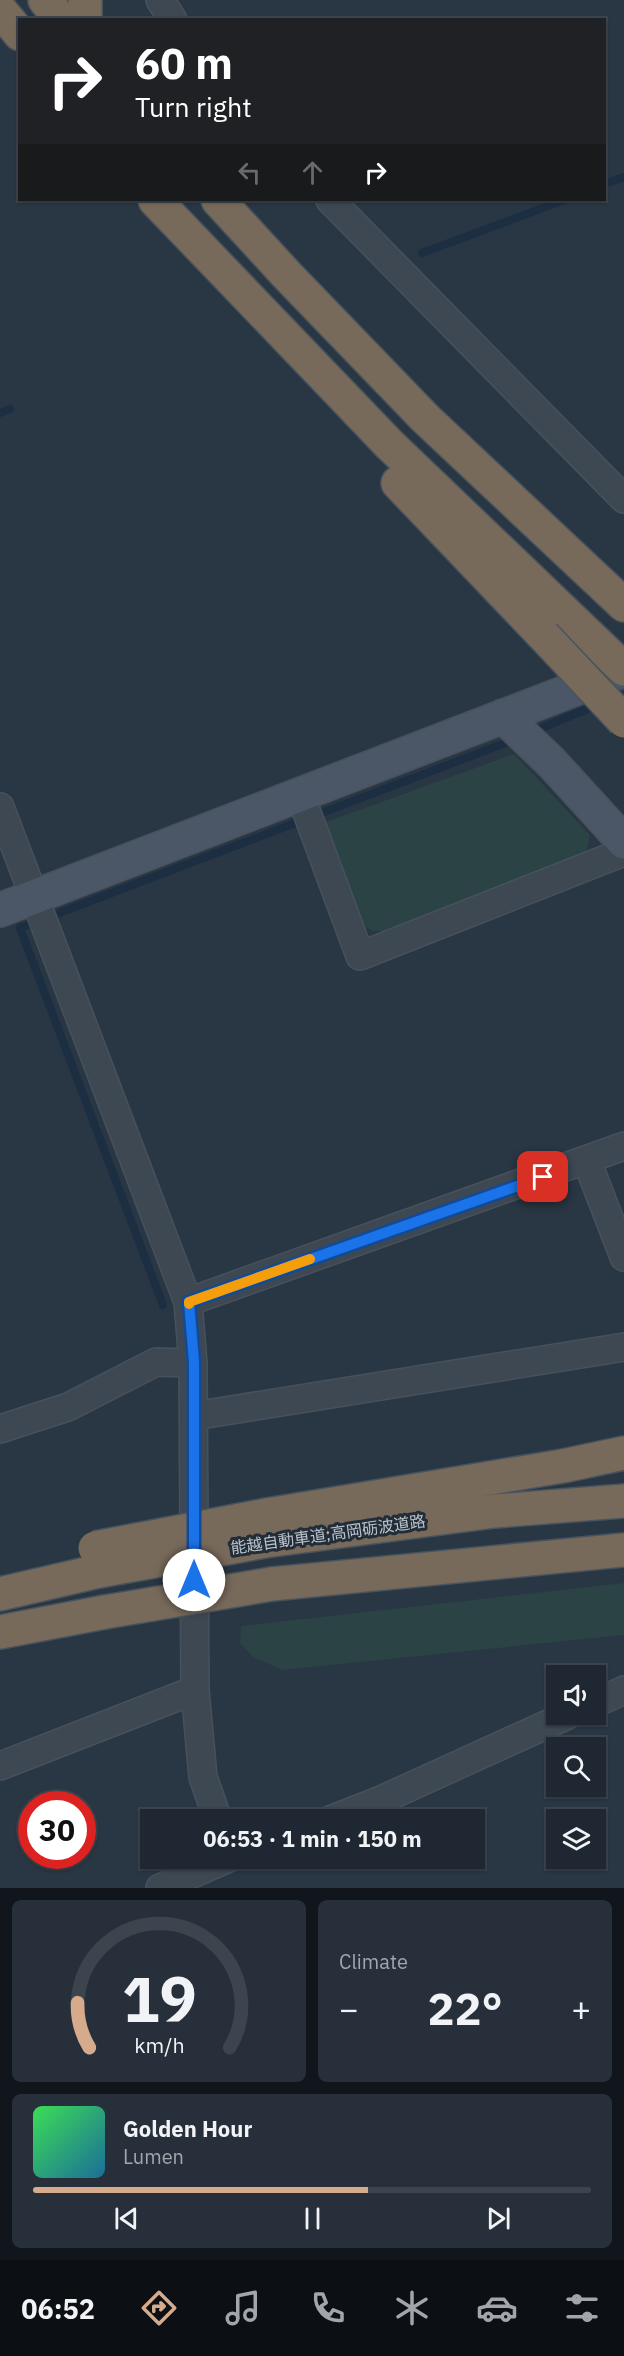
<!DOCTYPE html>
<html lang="en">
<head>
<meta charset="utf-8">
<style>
  :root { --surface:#1f2832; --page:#27303a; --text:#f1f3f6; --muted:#a1a6ac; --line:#3c444d; --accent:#d6ab8b }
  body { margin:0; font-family:"IBM Plex Sans","Noto Sans JP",sans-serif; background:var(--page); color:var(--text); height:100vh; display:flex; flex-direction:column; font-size:22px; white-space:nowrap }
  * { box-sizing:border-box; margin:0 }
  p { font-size:20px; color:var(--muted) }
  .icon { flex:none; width:33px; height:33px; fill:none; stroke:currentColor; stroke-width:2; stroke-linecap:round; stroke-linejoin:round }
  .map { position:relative; height:1888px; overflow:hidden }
  .sheet { display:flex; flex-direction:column; gap:12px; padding:12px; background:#11161c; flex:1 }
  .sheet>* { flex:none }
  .banner { position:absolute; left:18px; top:18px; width:588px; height:183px; border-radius:0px; box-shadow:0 2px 4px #0004,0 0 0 2px var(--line); background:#202124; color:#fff; overflow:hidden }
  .fabs { position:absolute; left:546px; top:1665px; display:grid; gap:12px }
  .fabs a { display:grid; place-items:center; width:60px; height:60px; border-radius:0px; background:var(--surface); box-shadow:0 2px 4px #0004,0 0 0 2px var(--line); font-size:30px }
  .speed { position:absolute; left:18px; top:1791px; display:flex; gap:12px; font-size:30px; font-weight:700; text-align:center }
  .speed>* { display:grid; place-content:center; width:78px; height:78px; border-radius:50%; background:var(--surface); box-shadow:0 2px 4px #0004,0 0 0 2px var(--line); line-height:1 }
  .speed .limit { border:9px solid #d22; background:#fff; color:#111 }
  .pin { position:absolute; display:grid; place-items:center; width:51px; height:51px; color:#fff; margin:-26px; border-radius:12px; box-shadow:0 3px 9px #0006 }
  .me { position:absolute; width:66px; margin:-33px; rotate:0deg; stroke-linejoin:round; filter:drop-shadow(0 0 4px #0008) }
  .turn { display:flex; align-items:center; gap:21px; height:126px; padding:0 18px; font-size:27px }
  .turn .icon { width:78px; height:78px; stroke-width:2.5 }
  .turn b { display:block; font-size:42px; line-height:51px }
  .lanes { display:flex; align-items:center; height:57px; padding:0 18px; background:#0003; justify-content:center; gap:30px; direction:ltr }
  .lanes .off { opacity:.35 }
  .big { font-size:45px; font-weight:700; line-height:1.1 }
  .sheet .tile { flex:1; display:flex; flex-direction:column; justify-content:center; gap:9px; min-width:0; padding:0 21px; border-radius:9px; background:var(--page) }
  .sheet .dial { align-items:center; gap:0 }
  .dial svg { height:156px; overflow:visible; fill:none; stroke:var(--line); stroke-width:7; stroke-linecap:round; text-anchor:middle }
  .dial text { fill:var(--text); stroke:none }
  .song { display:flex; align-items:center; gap:18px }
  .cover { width:72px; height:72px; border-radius:9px; background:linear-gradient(135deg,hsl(130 70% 55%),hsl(200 70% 35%)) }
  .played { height:6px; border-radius:3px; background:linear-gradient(90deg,var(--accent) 60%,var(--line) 60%) }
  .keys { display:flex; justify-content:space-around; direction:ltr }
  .heat { display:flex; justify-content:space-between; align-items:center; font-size:33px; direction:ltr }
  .sheet .tiles { flex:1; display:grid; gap:12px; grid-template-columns:1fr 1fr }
  .tile:last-child { grid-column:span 2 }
  .trip { position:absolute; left:140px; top:1809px; width:345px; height:60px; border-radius:0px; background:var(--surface); box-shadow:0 2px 4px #0004,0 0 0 2px var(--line); font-weight:700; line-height:60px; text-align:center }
  .tab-bar { display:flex; height:96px; justify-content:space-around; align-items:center; background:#0c1014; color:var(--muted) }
  .tab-bar .icon { width:42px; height:42px }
  .tab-bar .active { color:var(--accent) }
  .tab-bar b { font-size:27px; color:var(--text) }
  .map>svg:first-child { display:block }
</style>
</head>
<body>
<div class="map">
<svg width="624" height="1888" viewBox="0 0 624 1888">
  <rect width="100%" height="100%" fill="#293643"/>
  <path fill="#2b4344" d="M514,754l76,81 -4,19 -203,77h-10l-11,-6 -36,-103z
    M624,1583v52l-342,35 -29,-13 -13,-14 1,-17z"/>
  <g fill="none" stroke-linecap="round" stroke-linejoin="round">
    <path stroke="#1c2e42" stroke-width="8" d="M604,184l20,-7
      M422,253l142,-53
      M0,413l10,-4
      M530,733l69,-29
      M163,1305l-143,-377 496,-189"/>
    <g stroke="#47515c" stroke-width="30">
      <path id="street" d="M160,0l13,20
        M330,200l294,299
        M300,794l60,162 264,-104
        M0,807l188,495 5,61 2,327 8,87 15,43
        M587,1161l37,96
        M188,1302l436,-156
        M194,1416l430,-69
        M0,1429l68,-22 88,-45 37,1
        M596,1703l28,-13
        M0,1766l195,-76
        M330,1820l51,-20 189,-86
        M160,1888l69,-30"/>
    </g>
    <g stroke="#47515c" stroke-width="36">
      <path id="secondary" d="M503,716l49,47 72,79
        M0,910l624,-240"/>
    </g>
    <g stroke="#48535d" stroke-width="36">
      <path id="highway" d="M45,0l16,20
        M85,0v20
        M0,10l20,24
        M155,200l234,244 235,225
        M218,200l68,74 139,144 199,187
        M398,483l146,153
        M267,1515l296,-49 61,-13
        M265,1541l230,-30 129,-10
        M272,1584l352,-34
        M0,1594l99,-23
        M0,1632l105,-20"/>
    </g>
    <use href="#street" stroke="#3d4853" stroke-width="27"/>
    <use href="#secondary" stroke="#4b5766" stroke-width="33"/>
    <use href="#highway" stroke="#786a5b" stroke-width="33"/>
    <g stroke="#48535d" stroke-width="36" stroke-linecap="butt">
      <path id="highway-bridge" d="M544,636l80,85
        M95,1548l172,-33
        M99,1571l166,-30
        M105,1612l167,-28"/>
    </g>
    <use href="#highway-bridge" stroke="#786a5b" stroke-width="33"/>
  </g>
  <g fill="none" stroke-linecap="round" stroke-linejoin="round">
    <g stroke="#114b97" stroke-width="15">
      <path id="route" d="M194,1580v-218l-5,-60 354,-125"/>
    </g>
    <use href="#route" stroke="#1a73e8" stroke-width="10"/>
    <path stroke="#f59e0b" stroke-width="10" d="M189,1304v-2l121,-43"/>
  </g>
  <g text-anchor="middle" stroke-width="6" stroke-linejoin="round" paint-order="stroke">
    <g font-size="16" fill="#bbc3cc" stroke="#222d38">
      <text transform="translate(328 1534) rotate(-8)" y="6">能越自動車道;高岡砺波道路</text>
    </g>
  </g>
</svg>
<div class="fabs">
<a><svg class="icon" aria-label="sound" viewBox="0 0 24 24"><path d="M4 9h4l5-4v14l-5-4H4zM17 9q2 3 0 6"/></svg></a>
<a><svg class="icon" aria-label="search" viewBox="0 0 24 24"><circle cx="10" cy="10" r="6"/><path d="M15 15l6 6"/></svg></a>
<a><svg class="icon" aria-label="layers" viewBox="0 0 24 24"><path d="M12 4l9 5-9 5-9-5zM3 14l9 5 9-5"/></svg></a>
</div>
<div class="speed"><div class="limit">30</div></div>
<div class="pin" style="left:543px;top:1177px;background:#d93025"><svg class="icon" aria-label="arrive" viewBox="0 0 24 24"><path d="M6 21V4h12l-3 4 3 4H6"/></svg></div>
<svg class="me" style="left:194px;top:1580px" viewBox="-20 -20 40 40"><circle r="19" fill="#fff"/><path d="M0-13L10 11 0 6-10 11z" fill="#1a73e8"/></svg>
<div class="trip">06:53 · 1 min · 150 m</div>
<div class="banner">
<div class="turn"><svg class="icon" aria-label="right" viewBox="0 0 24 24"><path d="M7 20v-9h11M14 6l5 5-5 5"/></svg><div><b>60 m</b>Turn right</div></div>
<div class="lanes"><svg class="icon off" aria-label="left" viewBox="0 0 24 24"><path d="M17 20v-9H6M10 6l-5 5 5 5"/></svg><svg class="icon off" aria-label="ahead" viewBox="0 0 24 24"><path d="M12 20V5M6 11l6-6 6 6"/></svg><svg class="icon" aria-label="right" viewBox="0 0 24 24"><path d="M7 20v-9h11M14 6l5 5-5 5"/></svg></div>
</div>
</div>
<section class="sheet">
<div class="tiles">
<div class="tile dial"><svg viewBox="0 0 100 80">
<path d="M14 69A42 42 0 1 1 86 69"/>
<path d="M14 69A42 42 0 0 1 8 46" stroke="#d6ab8b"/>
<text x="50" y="56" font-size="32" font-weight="700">19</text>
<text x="50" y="72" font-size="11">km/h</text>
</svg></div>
<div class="tile"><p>Climate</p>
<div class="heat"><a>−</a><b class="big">22°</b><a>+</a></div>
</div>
<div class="tile">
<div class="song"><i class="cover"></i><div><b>Golden Hour</b><p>Lumen</p></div></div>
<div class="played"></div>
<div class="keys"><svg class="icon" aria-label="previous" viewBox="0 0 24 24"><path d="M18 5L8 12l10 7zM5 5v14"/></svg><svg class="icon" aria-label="pause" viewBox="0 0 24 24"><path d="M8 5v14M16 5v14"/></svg><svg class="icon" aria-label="next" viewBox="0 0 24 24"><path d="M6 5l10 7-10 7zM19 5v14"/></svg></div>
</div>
</div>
</section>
<nav class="tab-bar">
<b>06:52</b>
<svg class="icon active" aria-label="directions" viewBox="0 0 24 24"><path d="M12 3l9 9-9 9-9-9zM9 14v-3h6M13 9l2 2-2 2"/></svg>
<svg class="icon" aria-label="music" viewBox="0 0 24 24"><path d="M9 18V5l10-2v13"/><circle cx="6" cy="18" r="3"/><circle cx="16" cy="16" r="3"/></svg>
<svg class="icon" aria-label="phone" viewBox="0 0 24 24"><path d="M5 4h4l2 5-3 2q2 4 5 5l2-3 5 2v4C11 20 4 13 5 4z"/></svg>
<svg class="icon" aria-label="climate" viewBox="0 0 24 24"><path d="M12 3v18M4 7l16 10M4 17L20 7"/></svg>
<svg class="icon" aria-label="car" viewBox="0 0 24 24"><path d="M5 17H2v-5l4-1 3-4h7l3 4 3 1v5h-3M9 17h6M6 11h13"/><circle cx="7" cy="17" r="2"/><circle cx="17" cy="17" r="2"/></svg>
<svg class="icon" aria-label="filters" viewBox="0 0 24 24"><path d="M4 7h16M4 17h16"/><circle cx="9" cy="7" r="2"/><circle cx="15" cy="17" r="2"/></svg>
</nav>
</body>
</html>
